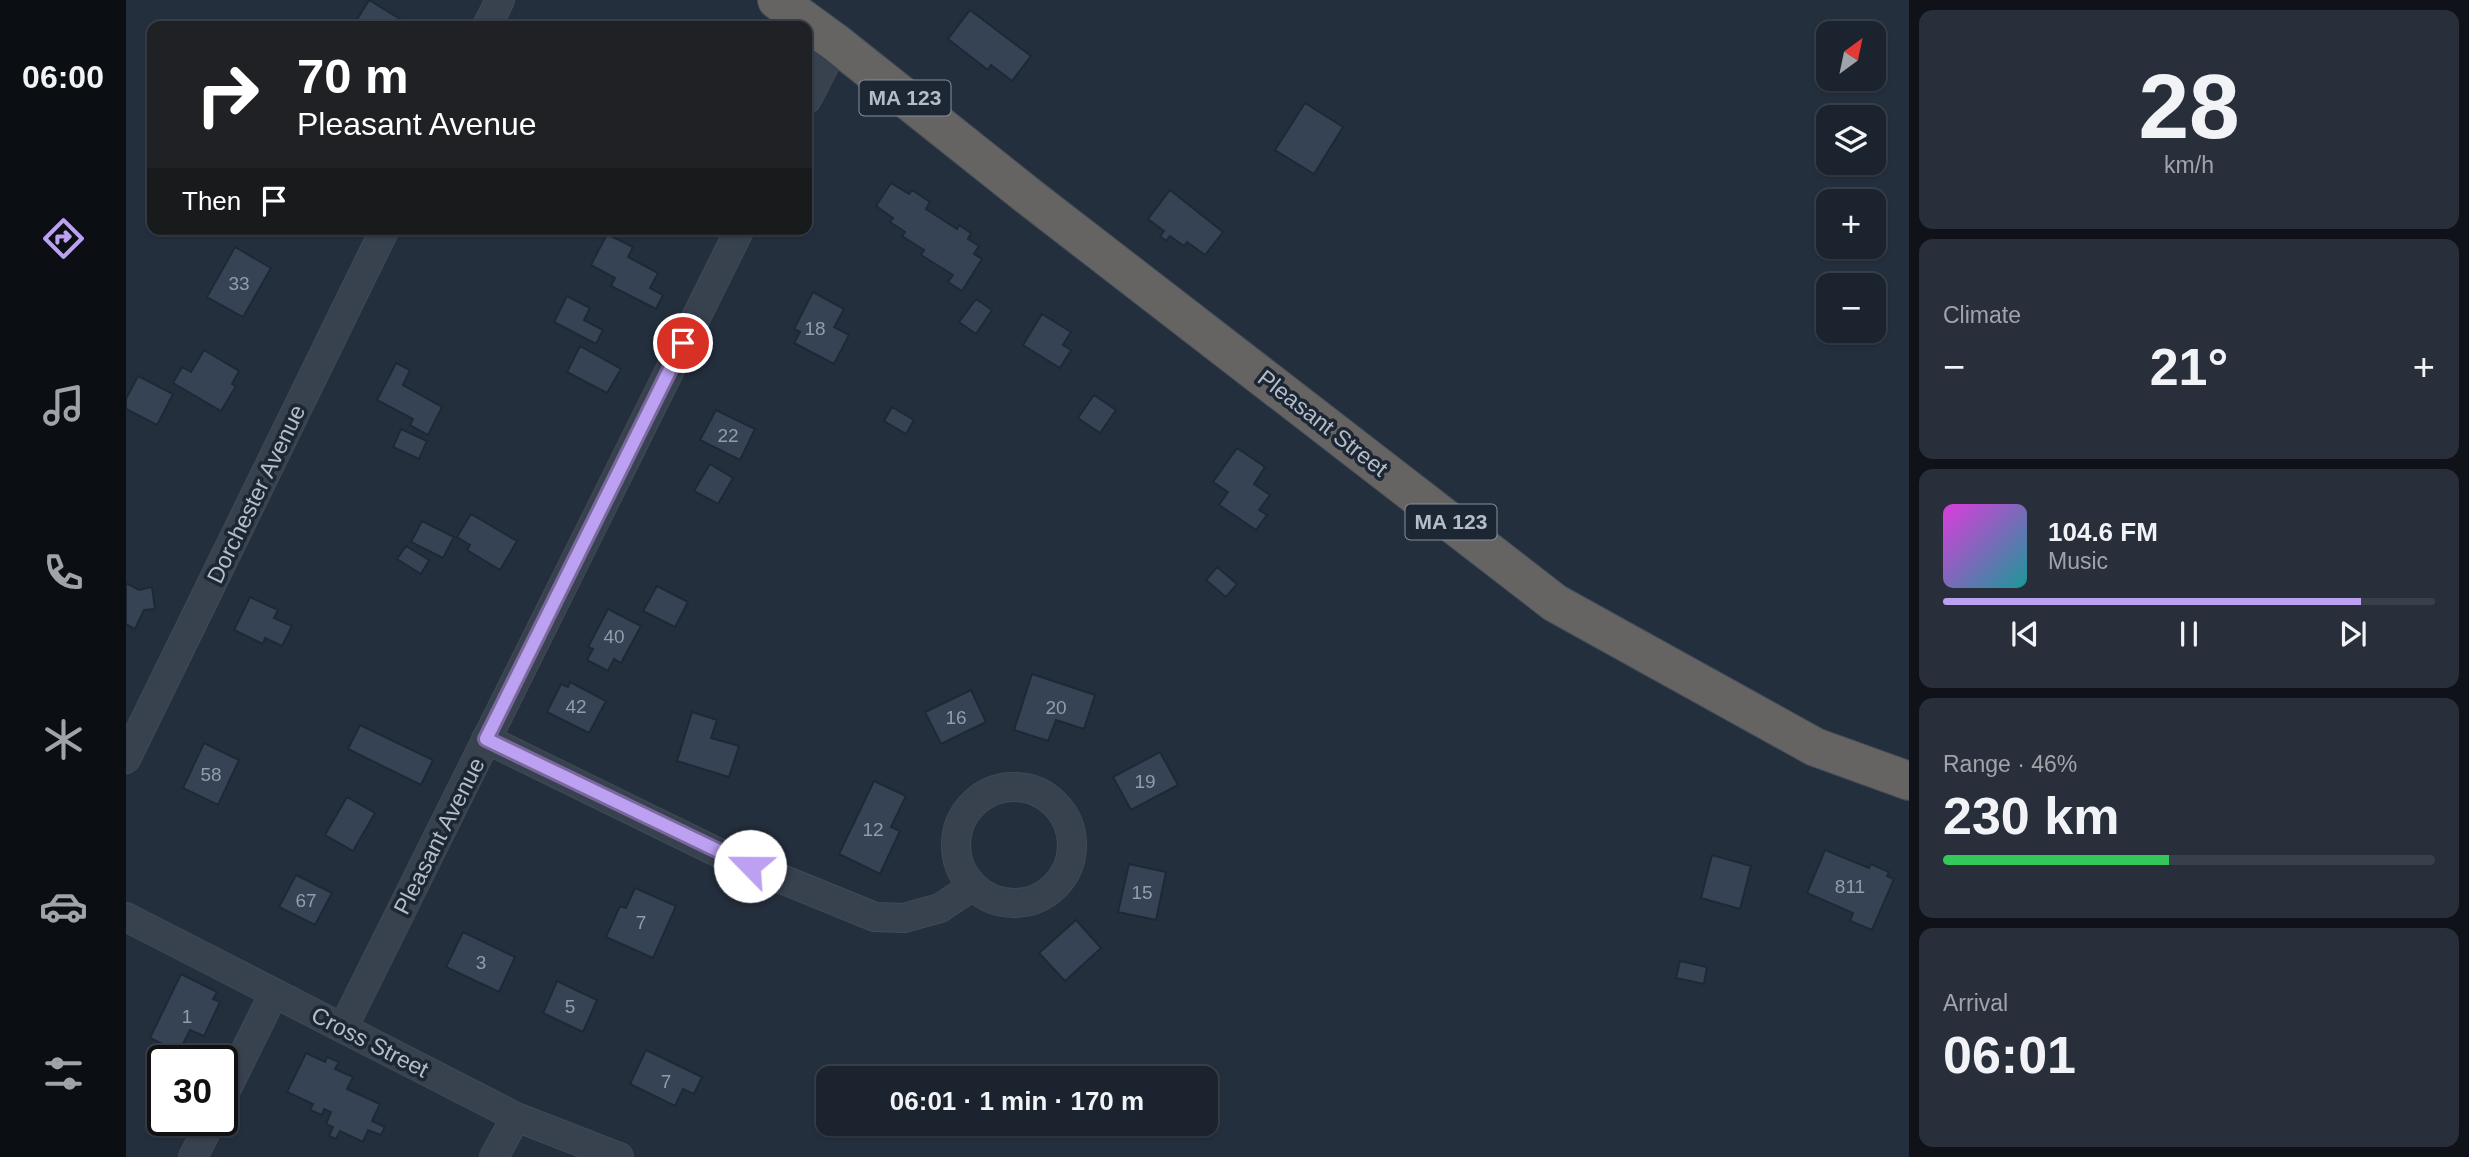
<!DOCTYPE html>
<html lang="en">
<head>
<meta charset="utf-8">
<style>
  :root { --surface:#1b232e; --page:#282f3a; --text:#f1f3f6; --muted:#a0a4aa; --line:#39404a; --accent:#bca0f2 }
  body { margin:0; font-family:Helvetica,sans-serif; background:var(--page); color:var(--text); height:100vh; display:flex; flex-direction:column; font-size:26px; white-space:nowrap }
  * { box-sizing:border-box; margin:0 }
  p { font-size:23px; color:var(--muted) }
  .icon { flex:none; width:38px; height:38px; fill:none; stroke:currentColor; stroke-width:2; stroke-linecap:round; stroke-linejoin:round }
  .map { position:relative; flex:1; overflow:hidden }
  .drawer { display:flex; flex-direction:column; gap:10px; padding:10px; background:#0f1319; width:560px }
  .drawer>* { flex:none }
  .hud { position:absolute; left:21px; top:21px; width:665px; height:214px; border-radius:14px; box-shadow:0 2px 5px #0004,0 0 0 2px var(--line); background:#202124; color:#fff; overflow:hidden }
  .needle { width:46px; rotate:33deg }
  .fabs { position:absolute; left:1690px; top:21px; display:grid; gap:14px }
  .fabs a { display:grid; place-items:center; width:70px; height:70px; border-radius:14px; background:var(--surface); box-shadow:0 2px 5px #0004,0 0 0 2px var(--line); font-size:35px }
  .speed { position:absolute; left:21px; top:1045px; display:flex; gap:14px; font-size:35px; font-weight:700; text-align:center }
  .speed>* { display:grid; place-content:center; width:91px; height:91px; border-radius:50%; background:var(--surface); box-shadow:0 2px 5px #0004,0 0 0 2px var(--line); line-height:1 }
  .speed .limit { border:4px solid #111; border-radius:10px; background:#fff; color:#111 }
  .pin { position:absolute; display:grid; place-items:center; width:60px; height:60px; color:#fff; margin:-30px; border:4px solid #fff; border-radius:50%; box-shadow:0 2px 7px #0007 }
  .me { position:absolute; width:77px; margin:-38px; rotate:293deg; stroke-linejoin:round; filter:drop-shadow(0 0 5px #0008) }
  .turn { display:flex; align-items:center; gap:24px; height:147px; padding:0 35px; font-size:32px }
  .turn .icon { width:91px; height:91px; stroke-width:2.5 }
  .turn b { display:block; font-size:49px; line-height:60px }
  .then { display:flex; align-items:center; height:66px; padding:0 35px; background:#0003; gap:14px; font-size:26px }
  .big { font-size:52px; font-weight:800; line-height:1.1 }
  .drawer .tile { flex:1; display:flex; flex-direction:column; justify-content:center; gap:10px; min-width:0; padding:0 24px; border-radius:14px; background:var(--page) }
  .drawer .dial { align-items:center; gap:0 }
  .dial b { font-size:91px; line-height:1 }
  .song { display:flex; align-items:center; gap:21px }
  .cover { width:84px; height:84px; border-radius:10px; background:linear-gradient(135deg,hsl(300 70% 55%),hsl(180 70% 35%)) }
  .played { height:7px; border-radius:4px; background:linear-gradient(90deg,var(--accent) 85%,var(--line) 85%) }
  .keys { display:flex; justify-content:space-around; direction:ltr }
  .heat { display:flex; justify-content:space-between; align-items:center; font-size:38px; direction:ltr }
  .charge { height:10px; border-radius:5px; background:linear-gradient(90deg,#34c759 46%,var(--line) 0) }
  .trip { position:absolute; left:690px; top:1066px; width:402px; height:70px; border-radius:14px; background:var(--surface); box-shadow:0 2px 5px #0004,0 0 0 2px var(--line); font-weight:800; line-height:70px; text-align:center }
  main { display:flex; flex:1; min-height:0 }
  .menu { display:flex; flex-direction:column; width:126px; justify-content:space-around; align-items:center; background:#0b0e12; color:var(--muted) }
  .menu .icon { width:49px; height:49px }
  .menu .current { color:var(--accent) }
  .menu b { font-size:32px; color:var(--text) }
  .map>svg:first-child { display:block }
</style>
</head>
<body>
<main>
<nav class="menu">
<b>06:00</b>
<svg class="icon current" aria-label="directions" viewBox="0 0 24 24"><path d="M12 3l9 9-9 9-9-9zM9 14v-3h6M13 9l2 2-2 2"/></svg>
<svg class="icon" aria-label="music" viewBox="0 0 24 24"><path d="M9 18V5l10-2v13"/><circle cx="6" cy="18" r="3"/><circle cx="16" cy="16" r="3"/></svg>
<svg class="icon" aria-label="phone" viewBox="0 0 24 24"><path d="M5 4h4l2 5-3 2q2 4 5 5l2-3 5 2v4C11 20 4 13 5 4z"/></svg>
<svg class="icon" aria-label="climate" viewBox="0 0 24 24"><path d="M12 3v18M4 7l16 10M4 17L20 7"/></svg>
<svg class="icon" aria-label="car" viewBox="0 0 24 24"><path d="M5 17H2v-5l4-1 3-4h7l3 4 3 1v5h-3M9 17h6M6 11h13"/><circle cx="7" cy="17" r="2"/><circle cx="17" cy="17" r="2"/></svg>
<svg class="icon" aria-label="filters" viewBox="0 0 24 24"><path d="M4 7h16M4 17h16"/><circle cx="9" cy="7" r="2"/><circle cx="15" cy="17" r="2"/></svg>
</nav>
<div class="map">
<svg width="1783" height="1157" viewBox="0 0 1783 1157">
  <rect width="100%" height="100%" fill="#242f3e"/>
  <path fill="#364354" stroke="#1f2835" stroke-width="2" d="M243,0l36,22 -2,4h-50z
    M844,10l61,46 -19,25 -21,-16 -3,5 -40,-31z
    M1179,103l38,24 -29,47 -39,-24z
    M765,183l18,11 3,-4 18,12 -4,7 31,20 2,-4 12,8 -3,6 11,7 -5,8 8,5 -20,32 -14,-9 5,-7 -32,-20 3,-5 -22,-14 3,-4 -15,-10 3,-4 -17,-12z
    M1044,190l53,42 -18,23 -18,-13 -3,4 -14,-10 -4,5 -6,-5 4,-5 -16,-12z
    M481,234l26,13 -5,10 30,16 -8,15 13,7 -7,14 -45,-23 4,-8 -24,-13z
    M109,247l36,21 -28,49 -36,-20z
    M687,292l31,17 -10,18 15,8 -15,29 -40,-21 6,-11 -6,-3z
    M441,296l23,12 -6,12 19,10 -7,14 -42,-22z
    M850,299l16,11 -16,24 -17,-12z
    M916,314l29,18 -8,13 8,5 -11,18 -37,-23z
    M454,346l41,23 -14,24 -40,-21z
    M78,350l35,21 -7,13 4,2 -15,25 -48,-28 9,-16 9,5z
    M270,363l14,7 -7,15 39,22 -14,28 -18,-10 3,-6 -36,-19z
    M12,376l35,18 -16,31 -31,-16v-10z
    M968,395l22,15 -16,23 -22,-15z
    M766,407l22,13 -8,14 -22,-13z
    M590,410l39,19 -15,31 -40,-20z
    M275,429l26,12 -8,18 -26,-12z
    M1111,448l28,19 -11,17 16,11 -11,15 8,5 -11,15 -37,-25 9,-13 -15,-10z
    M584,464l23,14 -15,26 -24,-13z
    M345,514l46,27 -17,29 -33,-20 3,-5 -13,-8z
    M296,521l32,16 -11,21 -32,-16z
    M280,546l23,14 -8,14 -24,-15z
    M1091,567l20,17 -11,13 -20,-17z
    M0,583l13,7 13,-3 3,22 -11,1 -9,19 -9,-5z
    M531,586l31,16 -13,25 -32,-16z
    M124,597l28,13 -4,8 18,8 -10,20 -17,-8 -2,6 -29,-14z
    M482,609l33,17 -20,37 -7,-4 -6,12 -21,-11 6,-11 -5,-2z
    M906,674l63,21 -11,34 -28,-9 -8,21 -34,-11z
    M444,682l36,19 -17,32 -42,-21 14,-28 7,3z
    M845,690l15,32 -45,22 -16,-32z
    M566,712l25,8 -6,18 28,8 -10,31 -52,-16z
    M234,725l73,35 -12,25 -73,-36z
    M78,743l35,17 -21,45 -35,-17z
    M1034,752l18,33 -47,25 -18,-33z
    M748,781l32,15 -15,31 9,4 -20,43 -41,-20z
    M221,797l28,16 -22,38 -28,-16z
    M1699,850l44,18 2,-4 18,8 -2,4 7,3 -22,51 -22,-9 3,-8 -46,-20z
    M1586,855l39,11 -11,43 -39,-11z
    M1003,864l37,8 -10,48 -38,-8z
    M170,875l36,18 -17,32 -36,-18z
    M509,888l41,18 -23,52 -47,-21 14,-31 6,2z
    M950,920l25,28 -36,33 -26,-28z
    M337,932l52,25 -16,35 -53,-25z
    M1554,961l27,6 -3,17 -28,-6z
    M55,974l36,18 -4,7 7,3 -16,34 -14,-6 -11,22 -29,-14z
    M431,981l40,19 -14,32 -40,-19z
    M520,1050l56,27 -8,17 -11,-5 -8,17 -45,-22z
    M180,1053l19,9 2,-5 12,5 -4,7 18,8 -6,12 33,15 -8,17 13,6 -4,8 -13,-5 -5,12 -23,-11 -4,8 -7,-3 4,-9 -7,-3 5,-12 -7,-3 -2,6 -12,-5 3,-6 -26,-12z"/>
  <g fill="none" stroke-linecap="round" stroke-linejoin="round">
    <g stroke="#414a57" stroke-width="30">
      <path id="minor" d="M361,26l13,-26
        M681,99l29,-56
        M360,739l239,117 150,61 29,1 36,-10 33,-22
        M0,759l259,-530
        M830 845a58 58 0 1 1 116 0a58 58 0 1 1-116 0Z
        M0,917l390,200 103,40
        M217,1028l397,-799
        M96,1098l52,-105
        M67,1157l19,-37
        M368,1157l22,-40"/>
    </g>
    <g stroke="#434c59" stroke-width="40">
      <path id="trunk" d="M651,0l59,43 196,156 523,404 260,144 94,34"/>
    </g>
    <use href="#minor" stroke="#38414e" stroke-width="28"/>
    <use href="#trunk" stroke="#656462" stroke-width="38"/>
  </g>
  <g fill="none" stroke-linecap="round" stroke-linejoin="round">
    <g stroke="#7a689d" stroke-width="18">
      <path id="route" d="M557,343l-197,396 264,127"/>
    </g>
    <use href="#route" stroke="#bca0f2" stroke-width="12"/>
  </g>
  <g text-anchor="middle" stroke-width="7" stroke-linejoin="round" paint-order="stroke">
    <g font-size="19" fill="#929caa">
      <text x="113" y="290">33</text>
      <text x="689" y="335">18</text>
      <text x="602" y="442">22</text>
      <text x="488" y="643">40</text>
      <text x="450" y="713">42</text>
      <text x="930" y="714">20</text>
      <text x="830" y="724">16</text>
      <text x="85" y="781">58</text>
      <text x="1019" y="788">19</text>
      <text x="747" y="836">12</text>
      <text x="1724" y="893">811</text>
      <text x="1016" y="899">15</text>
      <text x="180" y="907">67</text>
      <text x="515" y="929">7</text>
      <text x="355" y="969">3</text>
      <text x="444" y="1013">5</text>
      <text x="61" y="1023">1</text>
      <text x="540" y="1088">7</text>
    </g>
    <g fill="#1d2633" stroke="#878f9c" stroke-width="2">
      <rect x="733.5" y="80.5" width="91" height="35" rx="5"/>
      <rect x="1279.5" y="504.5" width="91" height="35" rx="5"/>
    </g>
    <g font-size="21" font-weight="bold" fill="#b4bcc9">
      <text x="779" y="105">MA 123</text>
      <text x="1325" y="529">MA 123</text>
    </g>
    <g font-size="23" fill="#b4bcc9" stroke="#1d2633">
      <text transform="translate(1197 423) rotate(38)" y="8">Pleasant Street</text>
      <text transform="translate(130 494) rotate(-64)" y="8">Dorchester Avenue</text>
      <text transform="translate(313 836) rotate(-63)" y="8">Pleasant Avenue</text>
      <text transform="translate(244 1042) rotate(27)" y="8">Cross Street</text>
    </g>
  </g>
</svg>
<div class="fabs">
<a><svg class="needle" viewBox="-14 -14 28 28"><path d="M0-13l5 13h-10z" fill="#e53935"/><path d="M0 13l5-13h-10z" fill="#a0a4aa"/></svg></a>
<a><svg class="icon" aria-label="layers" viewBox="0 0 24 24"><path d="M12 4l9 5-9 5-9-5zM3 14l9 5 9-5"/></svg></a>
<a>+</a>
<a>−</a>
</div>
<div class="speed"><div class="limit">30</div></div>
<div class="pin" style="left:557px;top:343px;background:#d93025"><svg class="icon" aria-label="arrive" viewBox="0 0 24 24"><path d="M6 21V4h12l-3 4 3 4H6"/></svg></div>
<svg class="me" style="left:624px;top:866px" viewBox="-20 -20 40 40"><circle r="19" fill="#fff"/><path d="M0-13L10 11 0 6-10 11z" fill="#bca0f2"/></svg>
<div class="trip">06:01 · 1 min · 170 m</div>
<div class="hud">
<div class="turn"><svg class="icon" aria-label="right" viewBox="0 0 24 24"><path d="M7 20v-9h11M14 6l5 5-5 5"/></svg><div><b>70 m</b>Pleasant Avenue</div></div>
<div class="then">Then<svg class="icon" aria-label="arrive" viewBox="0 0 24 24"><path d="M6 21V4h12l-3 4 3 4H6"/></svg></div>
</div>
</div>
<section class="drawer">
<div class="tile dial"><b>28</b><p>km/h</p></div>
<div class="tile"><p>Climate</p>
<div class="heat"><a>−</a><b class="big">21°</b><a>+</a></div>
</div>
<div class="tile">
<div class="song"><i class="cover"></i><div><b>104.6 FM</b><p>Music</p></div></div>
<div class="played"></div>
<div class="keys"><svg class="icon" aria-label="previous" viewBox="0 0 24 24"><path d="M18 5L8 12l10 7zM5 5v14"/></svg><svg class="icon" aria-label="pause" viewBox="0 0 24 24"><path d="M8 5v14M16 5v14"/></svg><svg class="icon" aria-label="next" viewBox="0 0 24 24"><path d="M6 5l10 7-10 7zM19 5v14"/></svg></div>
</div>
<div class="tile"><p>Range · 46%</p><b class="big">230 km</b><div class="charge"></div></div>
<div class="tile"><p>Arrival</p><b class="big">06:01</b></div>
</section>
</main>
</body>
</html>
